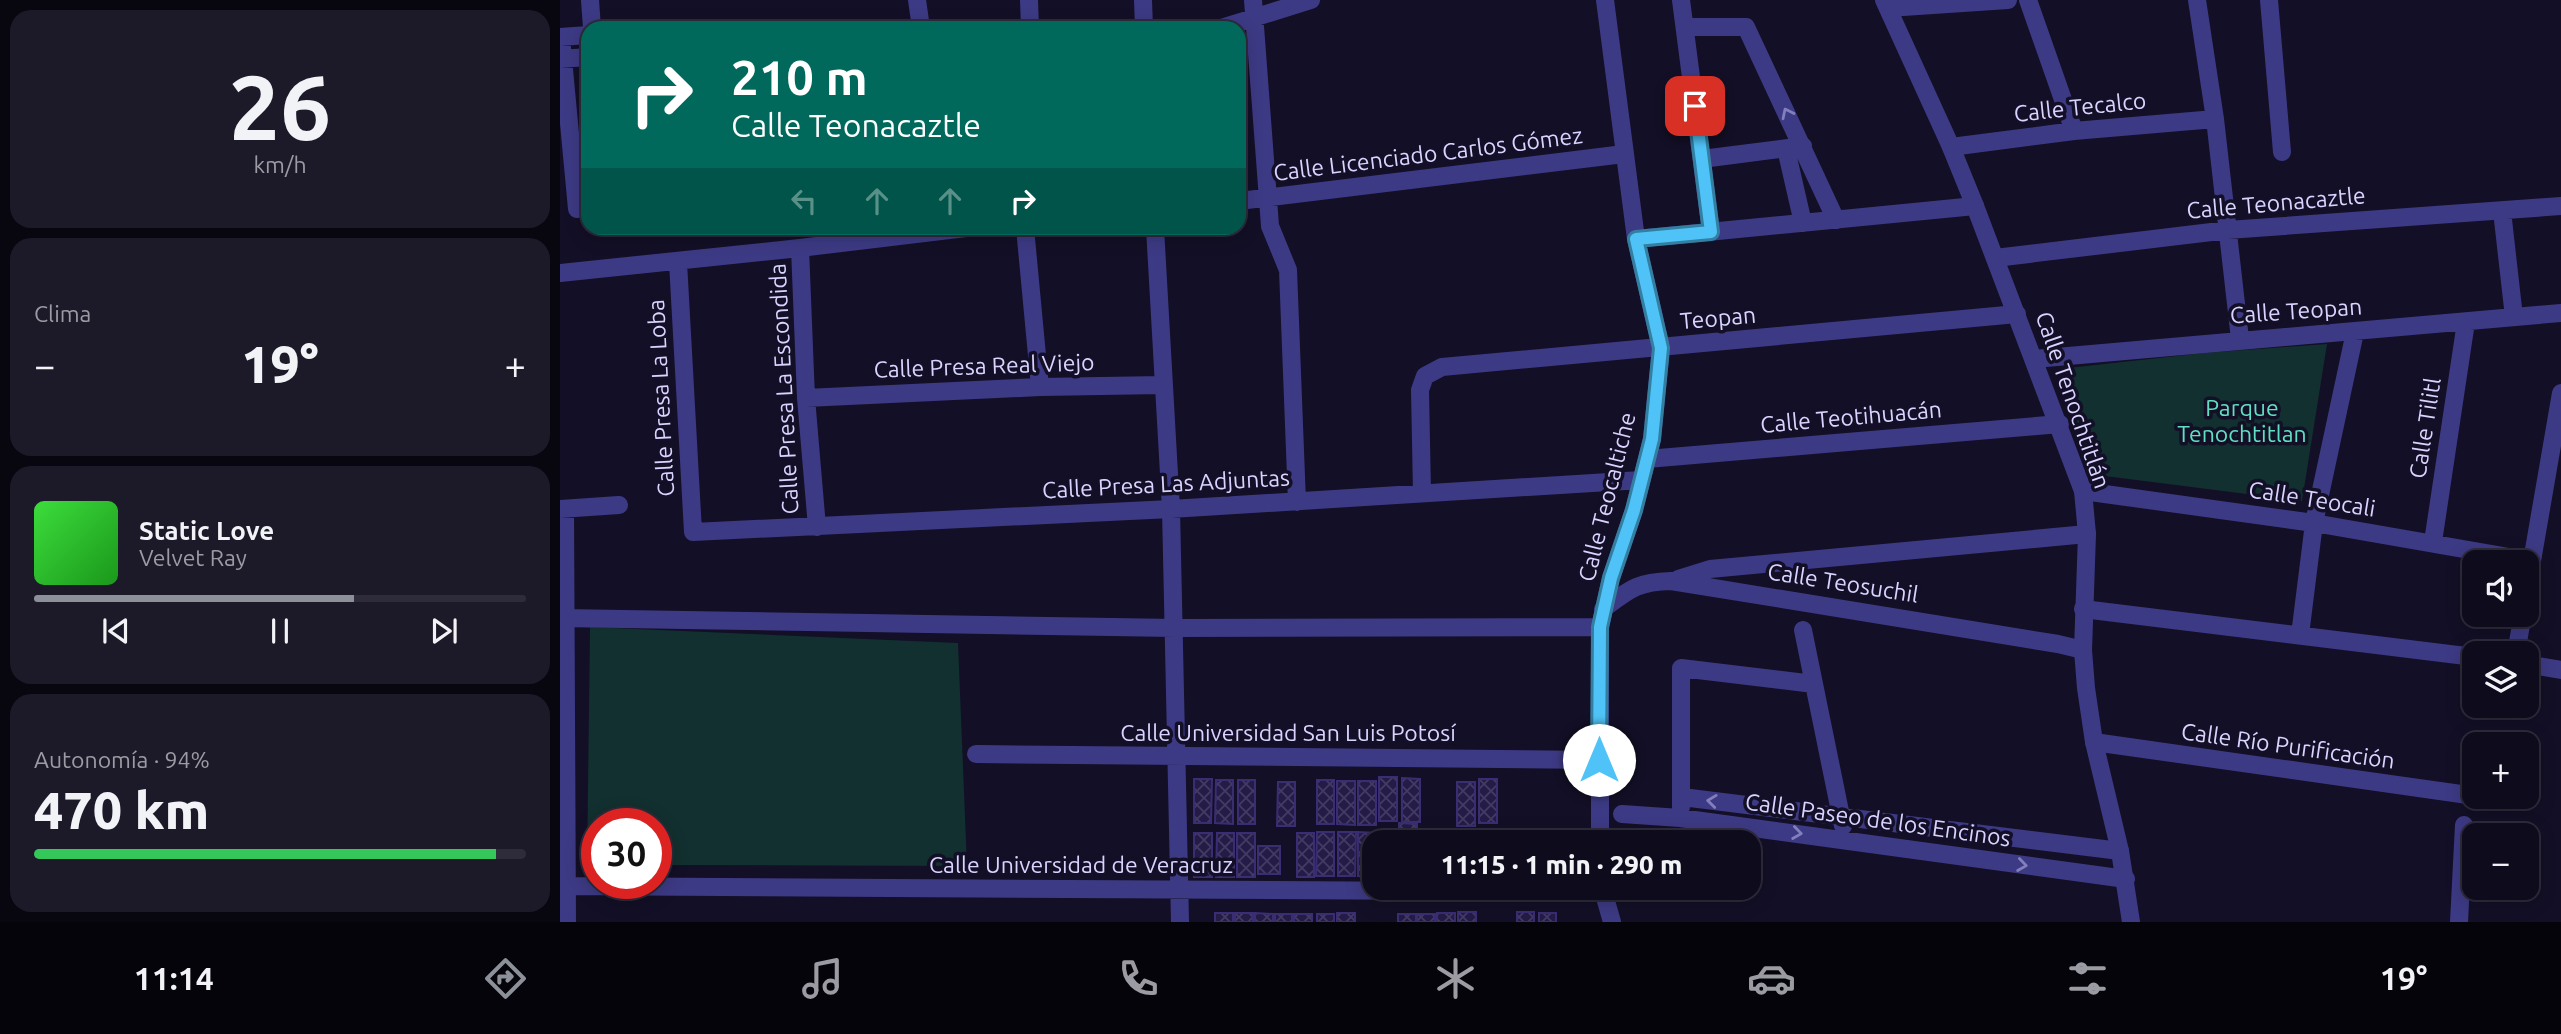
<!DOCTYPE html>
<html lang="es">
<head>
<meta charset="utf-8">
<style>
  :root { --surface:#0e0b1c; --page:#1c1929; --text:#f1f3f6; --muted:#9b9ba3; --line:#2e2b3b; --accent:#8c9099 }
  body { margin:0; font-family:Ubuntu,sans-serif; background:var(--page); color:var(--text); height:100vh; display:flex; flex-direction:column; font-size:26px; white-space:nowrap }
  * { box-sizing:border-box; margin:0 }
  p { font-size:23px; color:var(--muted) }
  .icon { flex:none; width:38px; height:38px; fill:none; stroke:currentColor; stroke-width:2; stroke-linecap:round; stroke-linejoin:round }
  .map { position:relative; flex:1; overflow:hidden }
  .details { display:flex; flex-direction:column; gap:10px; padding:10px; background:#08060f; width:560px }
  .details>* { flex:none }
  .hud { position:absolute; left:21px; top:21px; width:665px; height:214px; border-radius:21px; box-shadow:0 4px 18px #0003,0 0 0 2px var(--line); background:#00695c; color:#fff; overflow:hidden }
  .buttons { position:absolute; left:1902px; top:550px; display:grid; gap:14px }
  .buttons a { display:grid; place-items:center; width:77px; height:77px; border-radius:14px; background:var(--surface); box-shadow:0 4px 18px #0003,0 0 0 2px var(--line); font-size:35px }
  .speed { position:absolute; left:21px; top:808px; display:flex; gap:14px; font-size:35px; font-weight:700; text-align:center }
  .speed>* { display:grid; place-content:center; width:91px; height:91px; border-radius:50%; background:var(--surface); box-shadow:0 4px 18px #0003,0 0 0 2px var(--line); line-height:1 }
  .speed .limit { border:10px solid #d22; background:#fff; color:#111 }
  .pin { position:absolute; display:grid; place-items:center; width:60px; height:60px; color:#fff; margin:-30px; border-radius:14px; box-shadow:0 4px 10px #0006 }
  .me { position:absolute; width:77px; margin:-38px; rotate:0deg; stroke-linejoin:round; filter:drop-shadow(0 0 5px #0008) }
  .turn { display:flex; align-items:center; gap:24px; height:147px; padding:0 35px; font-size:32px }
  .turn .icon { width:91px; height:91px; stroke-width:2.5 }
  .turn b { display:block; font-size:49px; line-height:60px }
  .lanes { display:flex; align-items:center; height:66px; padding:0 35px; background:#0003; justify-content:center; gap:35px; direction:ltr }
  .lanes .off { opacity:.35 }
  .big { font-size:52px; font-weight:800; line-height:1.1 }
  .details .tile { flex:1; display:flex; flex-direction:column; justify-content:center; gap:10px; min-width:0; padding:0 24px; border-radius:21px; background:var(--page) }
  .details .dial { align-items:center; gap:0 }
  .dial b { font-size:91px; line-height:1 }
  .song { display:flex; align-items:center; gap:21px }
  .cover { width:84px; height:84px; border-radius:10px; background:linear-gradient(135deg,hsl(120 70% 55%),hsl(120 70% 35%)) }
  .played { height:7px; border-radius:4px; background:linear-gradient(90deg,var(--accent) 65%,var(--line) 65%) }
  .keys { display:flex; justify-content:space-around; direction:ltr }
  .heat { display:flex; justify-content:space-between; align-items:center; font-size:38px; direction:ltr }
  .charge { height:10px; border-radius:5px; background:linear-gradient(90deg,#34c759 94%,var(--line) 0) }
  .trip { position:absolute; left:802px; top:830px; width:399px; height:70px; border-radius:21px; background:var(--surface); box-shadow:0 4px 18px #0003,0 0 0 2px var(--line); font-weight:800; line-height:70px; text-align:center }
  .tab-bar { display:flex; height:112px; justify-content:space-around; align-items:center; background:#06040b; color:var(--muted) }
  .tab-bar .icon { width:49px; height:49px }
  .tab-bar .on { color:var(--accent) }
  .tab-bar b { font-size:32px; color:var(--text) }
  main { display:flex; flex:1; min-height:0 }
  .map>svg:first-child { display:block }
</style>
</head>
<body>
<main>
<section class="details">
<div class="tile dial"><b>26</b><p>km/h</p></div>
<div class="tile"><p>Clima</p>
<div class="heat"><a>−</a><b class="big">19°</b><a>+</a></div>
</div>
<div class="tile">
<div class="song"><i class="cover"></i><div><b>Static Love</b><p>Velvet Ray</p></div></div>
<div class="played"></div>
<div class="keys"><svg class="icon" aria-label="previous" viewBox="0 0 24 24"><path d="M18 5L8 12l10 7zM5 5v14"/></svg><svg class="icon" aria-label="pause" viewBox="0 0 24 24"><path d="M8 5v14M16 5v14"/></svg><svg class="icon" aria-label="next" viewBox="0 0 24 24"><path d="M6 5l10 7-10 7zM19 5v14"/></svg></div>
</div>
<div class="tile"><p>Autonomía · 94%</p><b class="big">470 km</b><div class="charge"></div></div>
</section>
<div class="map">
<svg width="2001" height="922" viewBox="0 0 2001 922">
  <defs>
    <pattern id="building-cross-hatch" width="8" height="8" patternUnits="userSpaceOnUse" patternTransform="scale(1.75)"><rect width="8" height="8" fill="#241b47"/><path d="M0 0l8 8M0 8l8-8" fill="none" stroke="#433b63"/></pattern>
  </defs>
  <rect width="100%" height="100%" fill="#130f26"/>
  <path fill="#12302f" d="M1767,344l-25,157 -213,-27 -30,-105 145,-16z
    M30,627l368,16 9,223 -311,-1v-41h-59v41h-10z"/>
  <path fill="url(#building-cross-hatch)" stroke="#3b2d73" stroke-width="2" d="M819,777h18v44h-18z
    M842,778l18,1v43h-18z
    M634,779h18l-1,44h-17z
    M919,779h18v44h-18z
    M656,780h17v44l-18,-1z
    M678,780h17v44h-17z
    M757,780h17v44h-17z
    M777,781h18v44l-18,-1z
    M798,781h18v44h-18z
    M718,782h17v44h-18z
    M897,782h18v44h-18z
    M839,823l18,1v18h-18z
    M818,830h18v12h-18z
    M757,832h17v44h-18z
    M778,832h18l-1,44h-17z
    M798,832l18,1v9h-2v35l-16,-1z
    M634,833h18v44h-18z
    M657,833h17v44h-18z
    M677,833h18v44h-18z
    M737,833h17v44h-17z
    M860,834h17v8h-17z
    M898,836h17v6h-17z
    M939,836h17v6h-17z
    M958,837h18v5h-18z
    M979,837l18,1v4h-18z
    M1003,839h17v3h-17z
    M698,846h22v28h-22z
    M898,912h18v10h-18z
    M957,912h17v10h-17z
    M655,913h18v9h-18z
    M675,913h18v9h-18z
    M695,913l18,1v8h-18z
    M777,913h18v9h-18z
    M877,913h18v9h-18z
    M979,913h17v9h-17z
    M715,914h17v8h-17z
    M734,914h18v8h-18z
    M757,914h17v8h-17z
    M838,914h18v8h-18z
    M857,914h18v8h-18z"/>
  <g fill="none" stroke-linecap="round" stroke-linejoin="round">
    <path stroke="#3d3a85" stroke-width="18" d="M30,0l2,28
      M357,0l4,28
      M469,0l1,28
      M583,0l1,28
      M693,0l17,226 18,44 9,232
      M1121,0l30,232
      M1468,0l46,131
      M1637,0l18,119 25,220
      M1709,0l13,152
      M1328,8l120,-8
      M1125,27h61l90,193
      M661,28l90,-28
      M0,37l28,-2
      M1,37l16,172
      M0,59l28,-2
      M1391,147l123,-16 141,-12
      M1226,149l17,74
      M1142,159l101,-13
      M679,201l385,-47
      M1942,211l12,106
      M465,228l15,159
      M595,228l16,281 9,413
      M1076,239l339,-33
      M240,248l6,150 11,129
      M1435,258l233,-28 333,-24
      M118,262l15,270 478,-23 470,-29
      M0,273l240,-25 166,-20
      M1474,359l527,-46
      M246,398l234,-11 123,-2
      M1087,459l413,-35
      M1523,491l231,32 218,38
      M862,493l-2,-103 5,-14 17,-9 575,-53
      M0,509l59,-4
      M5,509l2,413
      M1873,542l33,-220
      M1118,579l32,-10 377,-35
      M1967,590l34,-197
      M1043,609c27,-20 34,-27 68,-28l387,63 25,6
      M1523,609l391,48
      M0,618l615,10 425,-1
      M1243,630l40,196
      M1740,635l14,-112 41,-191
      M1956,653l7,-39
      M1967,664l34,6
      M1534,742l381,54
      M416,754l623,6
      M1122,797l438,54
      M1121,807v-139l133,16
      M1062,814l58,4 446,61
      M1040,842v-215l11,-49 23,-68 18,-71 9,-91 -25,-109 -31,-239
      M0,886l1042,6
      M1042,887l10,35
      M1899,922l5,-97"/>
    <path stroke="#3d3a85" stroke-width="18" d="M1324,0l67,147 24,59 108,285 4,43 -4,116 3,38 8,54 26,109 11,71"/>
  </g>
  <defs><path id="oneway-chevron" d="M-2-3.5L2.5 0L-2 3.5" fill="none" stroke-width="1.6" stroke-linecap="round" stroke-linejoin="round" transform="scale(1.75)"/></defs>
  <g stroke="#837fbc">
    <use href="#oneway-chevron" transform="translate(1227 113) rotate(-116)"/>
    <use href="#oneway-chevron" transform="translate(1152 801) rotate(-173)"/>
    <use href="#oneway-chevron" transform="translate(1237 833) rotate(8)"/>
    <use href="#oneway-chevron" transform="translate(1462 865) rotate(8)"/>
  </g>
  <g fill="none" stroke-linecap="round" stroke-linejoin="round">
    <g stroke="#337fa1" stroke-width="18">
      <path id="route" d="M1039,760l1,-133 11,-49 23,-68 18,-71 9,-91 -25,-109 75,-7 -16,-126"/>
    </g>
    <use href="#route" stroke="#4fc3f7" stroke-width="12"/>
  </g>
  <g text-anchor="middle" stroke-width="7" stroke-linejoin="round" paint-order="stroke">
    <g font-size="23" fill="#d9d4ff" stroke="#130f26">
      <text transform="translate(1520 107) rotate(-6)" y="8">Calle Tecalco</text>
      <text transform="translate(868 154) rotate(-7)" y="8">Calle Licenciado Carlos Gómez</text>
      <text transform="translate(1716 203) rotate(-5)" y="8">Calle Teonacaztle</text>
      <text transform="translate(1736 311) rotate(-4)" y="8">Calle Teopan</text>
      <text transform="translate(1158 318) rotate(-5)" y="8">Teopan</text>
      <text transform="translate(424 366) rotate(-2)" y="8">Calle Presa Real Viejo</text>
      <text transform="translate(224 389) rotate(-93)" y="8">Calle Presa La Escondida</text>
      <text transform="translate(101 398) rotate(-93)" y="8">Calle Presa La Loba</text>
      <text transform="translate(1513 400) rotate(71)" y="8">Calle Tenochtitlán</text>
      <text transform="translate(1291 417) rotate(-5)" y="8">Calle Teotihuacán</text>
      <text transform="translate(1865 428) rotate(-81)" y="8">Calle Tilitl</text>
      <text transform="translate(606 484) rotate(-3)" y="8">Calle Presa Las Adjuntas</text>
      <text transform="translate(1047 497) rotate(-76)" y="8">Calle Teocaltiche</text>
      <text transform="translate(1752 499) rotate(9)" y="8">Calle Teocali</text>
      <text transform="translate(1283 583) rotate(9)" y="8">Calle Teosuchil</text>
      <text x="728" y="741">Calle Universidad San Luis Potosí</text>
      <text transform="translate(1728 746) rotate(8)" y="8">Calle Río Purificación</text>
      <text transform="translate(1318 820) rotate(8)" y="8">Calle Paseo de los Encinos</text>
      <text x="521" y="873">Calle Universidad de Veracruz</text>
    </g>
    <g font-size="23" fill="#5fe0c0" stroke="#130f26">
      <text x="1682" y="416">Parque<tspan x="1682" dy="26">Tenochtitlan</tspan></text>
    </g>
  </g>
</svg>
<div class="buttons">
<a><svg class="icon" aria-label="sound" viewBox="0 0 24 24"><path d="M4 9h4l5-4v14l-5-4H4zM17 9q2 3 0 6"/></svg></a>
<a><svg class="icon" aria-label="layers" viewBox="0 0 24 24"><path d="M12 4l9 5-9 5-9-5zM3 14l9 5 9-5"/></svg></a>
<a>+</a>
<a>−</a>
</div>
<div class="speed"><div class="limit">30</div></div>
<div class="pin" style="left:1135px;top:106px;background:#d93025"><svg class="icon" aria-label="arrive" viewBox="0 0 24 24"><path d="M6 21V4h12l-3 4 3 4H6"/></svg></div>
<svg class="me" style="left:1039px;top:760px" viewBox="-20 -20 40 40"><circle r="19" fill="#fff"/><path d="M0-13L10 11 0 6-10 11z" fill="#4fc3f7"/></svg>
<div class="trip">11:15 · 1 min · 290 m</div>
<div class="hud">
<div class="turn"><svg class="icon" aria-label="right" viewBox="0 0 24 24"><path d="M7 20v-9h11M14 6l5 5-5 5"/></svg><div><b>210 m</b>Calle Teonacaztle</div></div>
<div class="lanes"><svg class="icon off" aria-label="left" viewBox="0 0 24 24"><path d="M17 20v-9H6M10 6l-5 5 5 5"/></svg><svg class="icon off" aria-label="ahead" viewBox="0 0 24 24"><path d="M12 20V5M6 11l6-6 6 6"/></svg><svg class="icon off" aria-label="ahead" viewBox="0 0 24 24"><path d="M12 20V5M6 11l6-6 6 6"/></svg><svg class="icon" aria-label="right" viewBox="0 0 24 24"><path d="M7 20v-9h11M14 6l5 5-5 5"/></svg></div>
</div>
</div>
</main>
<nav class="tab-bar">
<b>11:14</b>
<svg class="icon on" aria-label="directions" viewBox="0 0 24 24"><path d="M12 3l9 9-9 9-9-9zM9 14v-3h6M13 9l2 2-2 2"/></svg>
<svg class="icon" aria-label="music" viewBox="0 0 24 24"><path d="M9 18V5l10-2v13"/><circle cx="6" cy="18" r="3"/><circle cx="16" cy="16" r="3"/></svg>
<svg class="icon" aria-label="phone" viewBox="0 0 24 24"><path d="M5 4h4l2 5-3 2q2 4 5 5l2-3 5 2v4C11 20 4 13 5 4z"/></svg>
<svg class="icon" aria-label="climate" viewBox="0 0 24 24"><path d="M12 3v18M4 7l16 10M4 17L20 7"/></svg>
<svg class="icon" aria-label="car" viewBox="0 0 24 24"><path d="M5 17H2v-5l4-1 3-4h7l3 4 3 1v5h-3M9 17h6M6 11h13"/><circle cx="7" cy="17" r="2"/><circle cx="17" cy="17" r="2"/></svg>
<svg class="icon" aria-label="filters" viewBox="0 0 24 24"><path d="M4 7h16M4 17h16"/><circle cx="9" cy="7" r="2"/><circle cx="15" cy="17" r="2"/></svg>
<b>19°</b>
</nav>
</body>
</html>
